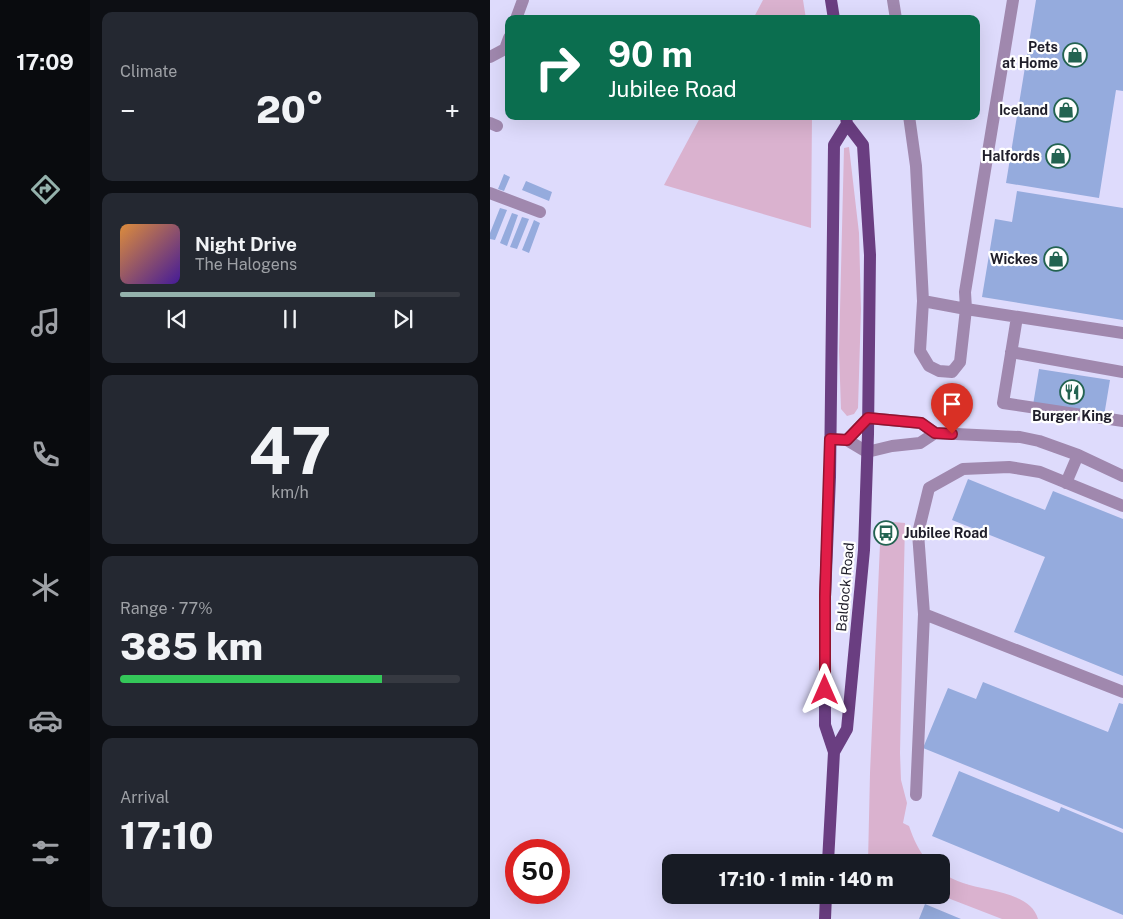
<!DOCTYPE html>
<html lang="en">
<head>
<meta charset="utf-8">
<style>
  :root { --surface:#171b24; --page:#242831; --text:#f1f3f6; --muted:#9ea1a6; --line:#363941; --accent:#94b2ac }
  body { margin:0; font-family:"Public Sans",sans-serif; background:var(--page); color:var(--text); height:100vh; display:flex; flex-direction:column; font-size:19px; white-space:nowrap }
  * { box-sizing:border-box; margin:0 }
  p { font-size:16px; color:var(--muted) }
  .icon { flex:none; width:28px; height:28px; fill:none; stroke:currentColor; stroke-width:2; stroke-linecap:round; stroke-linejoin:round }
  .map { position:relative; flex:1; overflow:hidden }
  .drawer { display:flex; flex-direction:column; gap:12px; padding:12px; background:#0d0f14; width:400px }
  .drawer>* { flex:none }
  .hud { position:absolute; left:15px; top:15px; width:475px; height:105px; border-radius:10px; box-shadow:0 5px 20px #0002; background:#0b6e4f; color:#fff; overflow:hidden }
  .speed { position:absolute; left:15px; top:839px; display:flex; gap:10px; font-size:25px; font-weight:700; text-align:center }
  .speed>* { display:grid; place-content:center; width:65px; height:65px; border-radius:50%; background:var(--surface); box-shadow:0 5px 20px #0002; line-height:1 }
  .speed .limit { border:8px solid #d22; background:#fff; color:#111 }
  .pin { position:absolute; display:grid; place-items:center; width:42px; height:42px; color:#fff; margin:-51px -21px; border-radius:50% 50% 50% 0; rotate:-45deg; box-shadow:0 0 5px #0007 }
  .pin .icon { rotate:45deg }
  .me { position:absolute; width:55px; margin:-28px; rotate:0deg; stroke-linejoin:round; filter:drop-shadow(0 0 4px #0008) }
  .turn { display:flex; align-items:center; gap:18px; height:105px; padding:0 20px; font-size:22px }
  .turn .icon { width:65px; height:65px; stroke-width:2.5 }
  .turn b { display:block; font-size:35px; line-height:42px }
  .big { font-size:38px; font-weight:800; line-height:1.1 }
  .drawer .tile { flex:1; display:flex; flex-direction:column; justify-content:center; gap:8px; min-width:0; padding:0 18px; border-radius:10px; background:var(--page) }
  .drawer .dial { align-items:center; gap:0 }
  .dial b { font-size:65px; line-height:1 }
  .song { display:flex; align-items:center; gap:15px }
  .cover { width:60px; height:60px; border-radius:8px; background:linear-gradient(135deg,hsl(30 70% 55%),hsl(260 70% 35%)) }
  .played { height:5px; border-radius:2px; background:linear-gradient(90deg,var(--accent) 75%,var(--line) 75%) }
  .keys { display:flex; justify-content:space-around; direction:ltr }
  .heat { display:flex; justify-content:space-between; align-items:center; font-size:28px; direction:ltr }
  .charge { height:8px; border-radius:4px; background:linear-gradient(90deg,#34c759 77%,var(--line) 0) }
  .trip { position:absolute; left:172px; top:854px; width:288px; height:50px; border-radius:10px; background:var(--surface); box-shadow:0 5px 20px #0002; font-weight:800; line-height:50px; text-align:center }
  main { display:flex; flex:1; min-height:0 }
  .tab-bar { display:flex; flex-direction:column; width:90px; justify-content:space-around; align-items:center; background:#090b0e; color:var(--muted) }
  .tab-bar .icon { width:35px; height:35px }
  .tab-bar .active { color:var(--accent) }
  .tab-bar b { font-size:22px; color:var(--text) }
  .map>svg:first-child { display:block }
</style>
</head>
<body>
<main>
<nav class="tab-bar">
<b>17:09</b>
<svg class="icon active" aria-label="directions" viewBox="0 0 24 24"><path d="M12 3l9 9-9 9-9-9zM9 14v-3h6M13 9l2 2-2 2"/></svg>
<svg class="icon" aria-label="music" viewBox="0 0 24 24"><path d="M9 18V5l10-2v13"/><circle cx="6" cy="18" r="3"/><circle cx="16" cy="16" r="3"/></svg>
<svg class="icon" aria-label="phone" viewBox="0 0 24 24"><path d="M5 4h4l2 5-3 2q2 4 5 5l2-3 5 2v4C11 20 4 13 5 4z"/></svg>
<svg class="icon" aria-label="climate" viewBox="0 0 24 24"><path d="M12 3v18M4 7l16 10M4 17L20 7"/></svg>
<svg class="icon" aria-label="car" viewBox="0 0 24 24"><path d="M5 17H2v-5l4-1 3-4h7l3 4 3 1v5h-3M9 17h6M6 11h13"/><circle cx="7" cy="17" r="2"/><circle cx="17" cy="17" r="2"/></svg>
<svg class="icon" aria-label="filters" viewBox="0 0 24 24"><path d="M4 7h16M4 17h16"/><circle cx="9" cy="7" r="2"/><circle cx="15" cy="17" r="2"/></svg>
</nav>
<section class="drawer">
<div class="tile"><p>Climate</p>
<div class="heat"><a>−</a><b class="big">20°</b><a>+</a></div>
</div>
<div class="tile">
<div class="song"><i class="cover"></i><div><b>Night Drive</b><p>The Halogens</p></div></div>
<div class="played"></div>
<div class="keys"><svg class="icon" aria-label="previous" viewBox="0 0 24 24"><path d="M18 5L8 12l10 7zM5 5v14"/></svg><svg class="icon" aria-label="pause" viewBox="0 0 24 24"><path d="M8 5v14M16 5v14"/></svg><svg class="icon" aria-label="next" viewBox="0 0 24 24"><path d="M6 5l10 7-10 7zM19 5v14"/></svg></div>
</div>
<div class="tile dial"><b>47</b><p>km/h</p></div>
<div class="tile"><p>Range · 77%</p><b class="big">385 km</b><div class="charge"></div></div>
<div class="tile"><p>Arrival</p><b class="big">17:10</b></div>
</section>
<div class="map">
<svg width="633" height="919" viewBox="0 0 633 919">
  <rect width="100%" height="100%" fill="#dedbfc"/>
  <path fill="#dab2cf" d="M273,0h40l3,19h-53z
    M211,116h111l-1,112 -147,-43z
    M359,147l10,86 2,76 -3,99 -4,6 -7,2 -6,-7 -2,-58 5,-203z
    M391,521l24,2 -5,230 1,27 6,23 -4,20 6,3c5,14 10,26 20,36h-61l2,-89z
    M451,873c7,3 15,8 22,10 22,8 68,9 75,36h-36l-62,-24h1z"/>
  <path fill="#95abdd" d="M546,0h87v91l-7,-1 -17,108 -93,-15z
    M14,174l6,3 -6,14 -6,-2z
    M36,181l26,11 -3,9 -27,-11z
    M527,191l106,17v112l-141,-23 13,-78 17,3z
    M10,208l7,2 -12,30 -5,-1v-6z
    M22,213l6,2 -11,31 -7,-3z
    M32,217l7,2 -12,30 -7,-2z
    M44,220l6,3 -11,30 -7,-3z
    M549,369l71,11 -6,36 -71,-11z
    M478,479l77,31 8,-19 70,28v157l-109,-44 31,-75 -93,-37z
    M493,682l125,50 11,-29 4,1v125l-200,-81 25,-60 28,11z
    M469,771l100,41 2,-5 62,26v82l-191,-79z
    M435,904l36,15h-42z"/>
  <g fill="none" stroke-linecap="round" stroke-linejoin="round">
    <path stroke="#a088ae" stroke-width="12" d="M403,0l3,19
      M26,19l7,-19
      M0,57l15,-8 4,-11
      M419,116l7,50 7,135 -3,50 9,15 10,5 13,1 8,-10 6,-53 157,24
      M0,123l7,3
      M0,193l50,19
      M433,301l43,8 -1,-17 48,-292
      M527,317l-14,86 120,18
      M521,352l112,20
      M340,439l17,1 20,12 25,-6 28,-3 15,-10
      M357,440l21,-22 53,5 14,10 85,4 19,4 39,14 45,21
      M576,483l12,-28
      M434,614l199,78
      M426,795l8,-181 -6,-81 11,-45 34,-19 46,-2 31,5 83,34"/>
    <path stroke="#6a3e81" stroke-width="12" d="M341,0l3,19
      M344,752l13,-23 17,-179 4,-116 2,-179 -7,-110 -16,-21 -1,-7
      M338,862l6,-110 -9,-27v-128l5,-120 4,-332 13,-21
      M335,919l1,-24"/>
  </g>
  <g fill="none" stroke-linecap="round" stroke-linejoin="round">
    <g stroke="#92132f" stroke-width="12">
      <path id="route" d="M335,690v-93l5,-158 17,1 21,-22 53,5 14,10 17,1"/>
    </g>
    <use href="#route" stroke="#e11d48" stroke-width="9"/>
  </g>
  <defs>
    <g id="shop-ring" transform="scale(1.25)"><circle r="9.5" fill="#fff" stroke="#236351" stroke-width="1.5"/><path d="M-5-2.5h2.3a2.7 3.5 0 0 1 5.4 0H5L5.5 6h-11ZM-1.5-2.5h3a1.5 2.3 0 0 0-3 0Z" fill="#236351"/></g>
    <g id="restaurant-ring" transform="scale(1.25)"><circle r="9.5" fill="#fff" stroke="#236351" stroke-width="1.5"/><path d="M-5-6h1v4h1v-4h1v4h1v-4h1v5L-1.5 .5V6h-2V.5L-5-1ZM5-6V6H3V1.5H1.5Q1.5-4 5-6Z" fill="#236351"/></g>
    <g id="bus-ring" transform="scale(1.25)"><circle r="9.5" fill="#fff" stroke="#236351" stroke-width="1.5"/><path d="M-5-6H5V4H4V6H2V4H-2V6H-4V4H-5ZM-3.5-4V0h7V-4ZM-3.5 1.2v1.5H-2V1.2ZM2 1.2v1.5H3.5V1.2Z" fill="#236351"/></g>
  </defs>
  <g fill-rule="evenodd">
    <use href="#shop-ring" x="585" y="55"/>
    <use href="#shop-ring" x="576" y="110"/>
    <use href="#shop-ring" x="568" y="156"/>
    <use href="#shop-ring" x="566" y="259"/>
    <use href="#restaurant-ring" x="582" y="392"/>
    <use href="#bus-ring" x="396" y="533"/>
  </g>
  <g text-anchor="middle" stroke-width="4.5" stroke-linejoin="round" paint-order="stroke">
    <g font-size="14" font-weight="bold" fill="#1f1e2a" stroke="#fff" text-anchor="end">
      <text x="568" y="52">Pets<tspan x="568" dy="16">at Home</tspan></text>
      <text x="558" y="115">Iceland</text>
      <text x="550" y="161">Halfords</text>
      <text x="548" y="264">Wickes</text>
      <text x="582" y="421" text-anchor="middle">Burger King</text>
      <text x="414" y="538" text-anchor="start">Jubilee Road</text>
    </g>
    <g font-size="14" fill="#1f1e2a" stroke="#fff">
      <text transform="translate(355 587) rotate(-85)" y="5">Baldock Road</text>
    </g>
  </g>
</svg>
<div class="speed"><div class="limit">50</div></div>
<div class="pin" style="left:462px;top:434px;background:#d93025"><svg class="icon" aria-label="arrive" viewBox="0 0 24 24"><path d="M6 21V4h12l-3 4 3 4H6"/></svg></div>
<svg class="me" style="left:335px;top:690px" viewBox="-20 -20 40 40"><path d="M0-17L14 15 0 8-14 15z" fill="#e11d48" stroke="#fff" stroke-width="4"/></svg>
<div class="trip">17:10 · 1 min · 140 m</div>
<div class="hud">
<div class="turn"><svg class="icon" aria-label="right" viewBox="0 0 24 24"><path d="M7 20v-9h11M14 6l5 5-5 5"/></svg><div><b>90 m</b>Jubilee Road</div></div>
</div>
</div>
</main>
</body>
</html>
